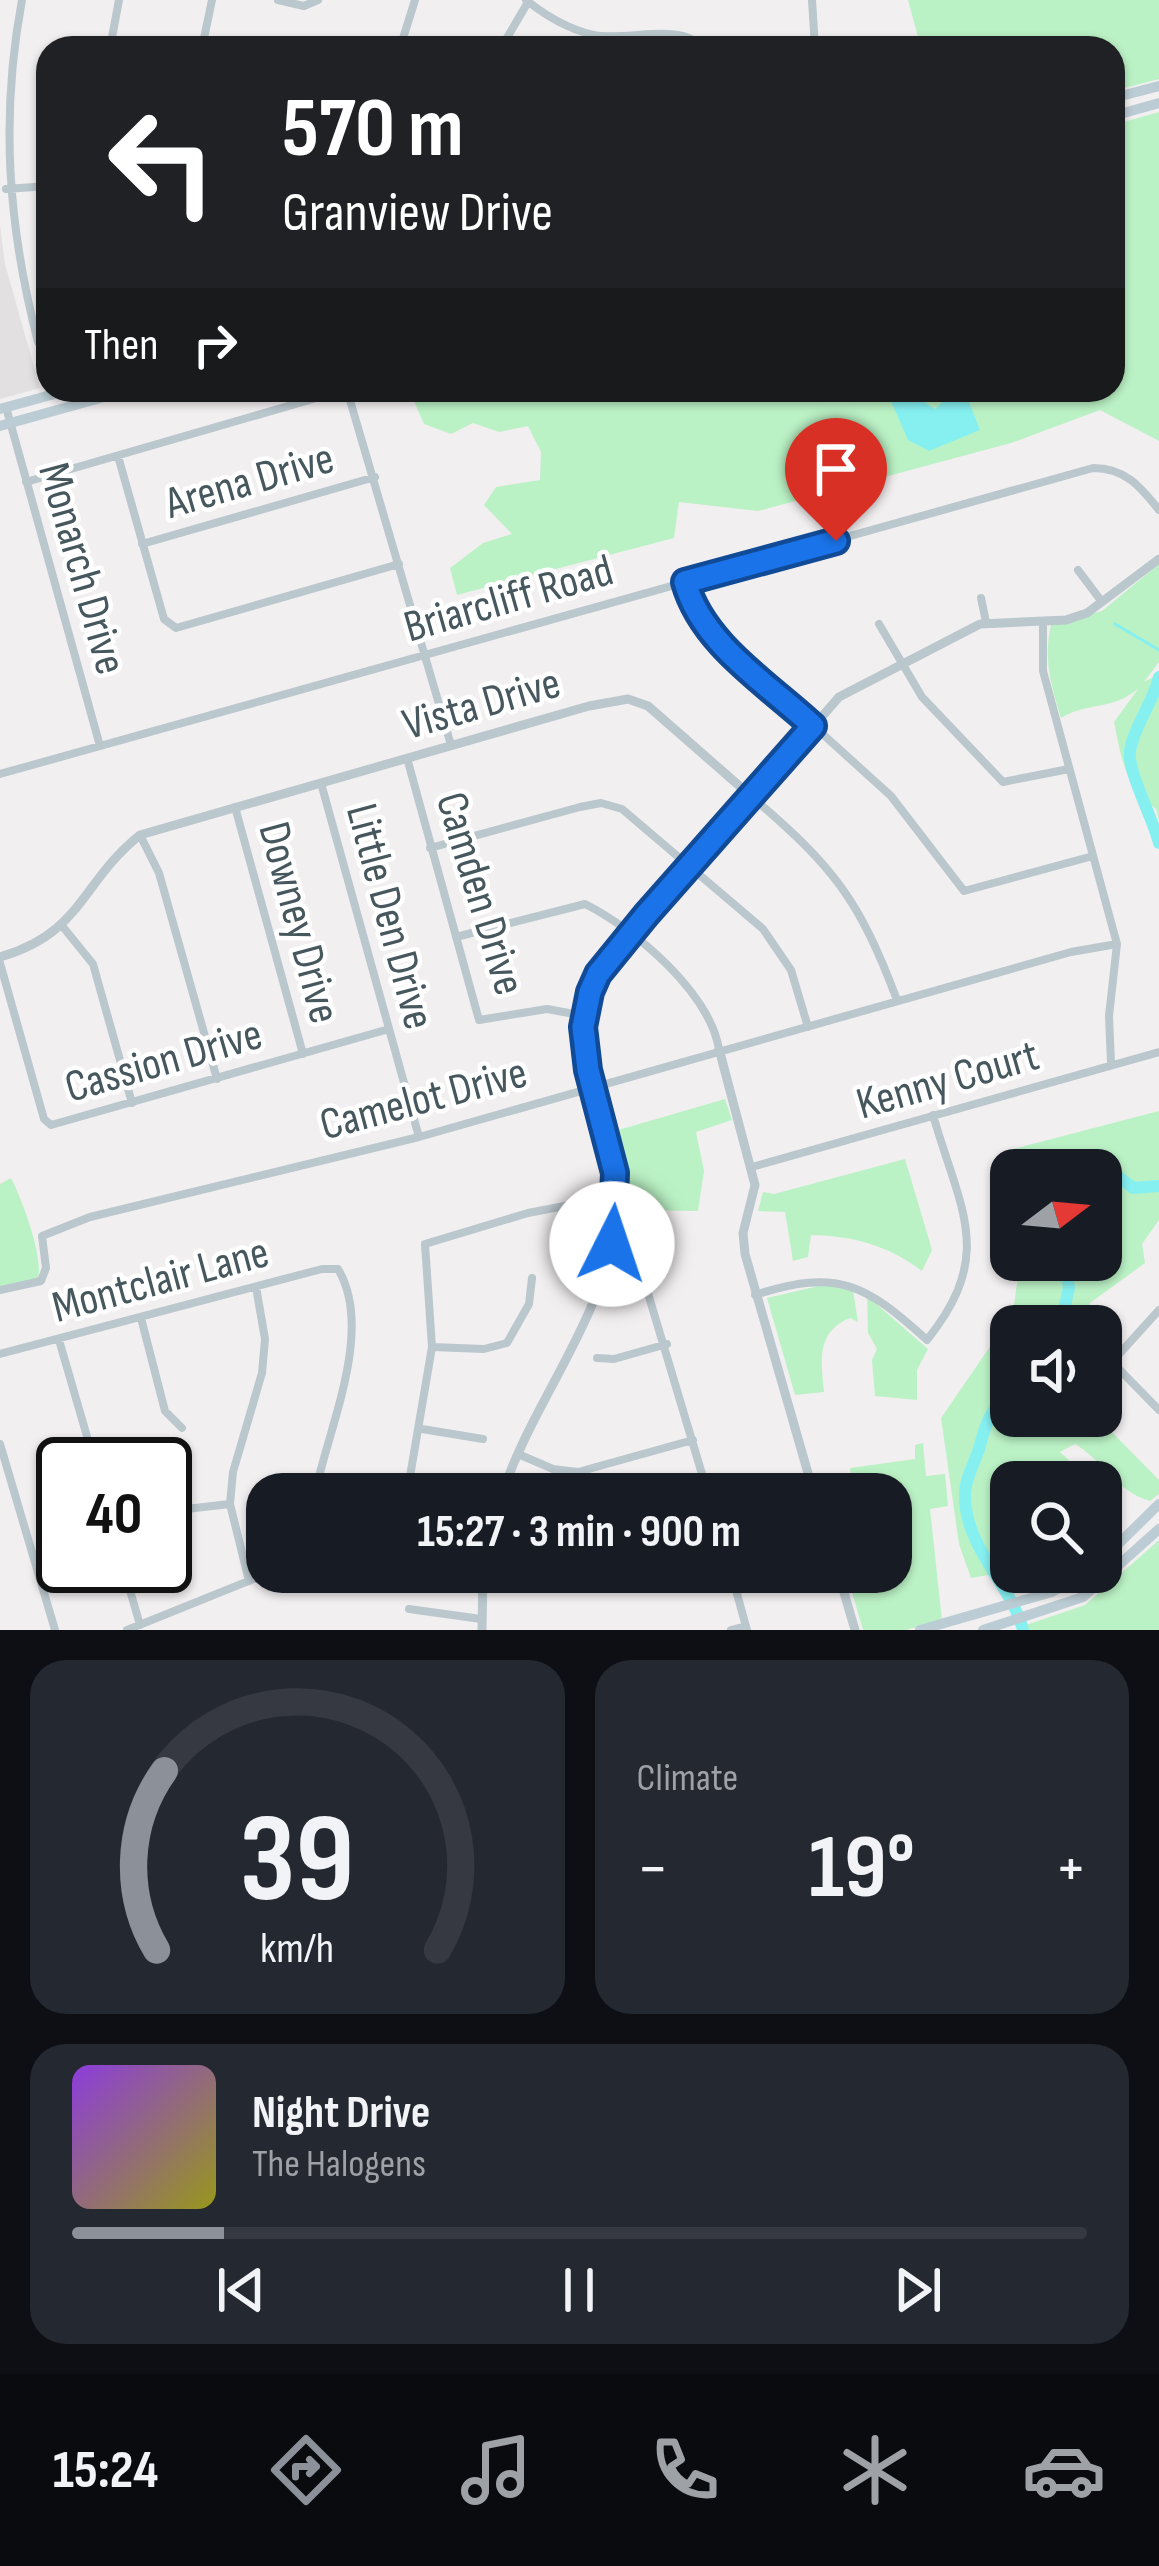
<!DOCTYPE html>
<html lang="en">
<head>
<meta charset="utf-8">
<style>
  :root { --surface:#171b24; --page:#242831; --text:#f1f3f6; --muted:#9ea1a6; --line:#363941; --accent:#8c9099 }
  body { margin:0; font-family:"Sofia Sans Condensed",sans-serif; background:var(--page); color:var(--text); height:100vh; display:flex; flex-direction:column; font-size:45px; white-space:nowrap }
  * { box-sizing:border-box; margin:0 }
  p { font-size:39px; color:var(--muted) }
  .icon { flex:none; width:66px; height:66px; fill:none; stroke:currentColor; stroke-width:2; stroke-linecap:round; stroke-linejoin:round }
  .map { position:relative; height:1630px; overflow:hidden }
  .panel { display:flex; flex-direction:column; gap:30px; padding:30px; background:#0d0f14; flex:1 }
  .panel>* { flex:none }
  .top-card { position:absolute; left:36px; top:36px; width:1089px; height:366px; border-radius:36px; box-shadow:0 3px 9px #0004; background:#202124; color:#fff; overflow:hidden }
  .needle { width:78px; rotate:74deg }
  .fabs { position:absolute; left:990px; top:1149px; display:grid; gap:24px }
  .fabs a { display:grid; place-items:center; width:132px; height:132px; border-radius:24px; background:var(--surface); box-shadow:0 3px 9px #0004; font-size:60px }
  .speed { position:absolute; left:36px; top:1437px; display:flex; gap:24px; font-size:60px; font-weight:700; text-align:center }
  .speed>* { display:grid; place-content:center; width:156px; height:156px; border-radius:50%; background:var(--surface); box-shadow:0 3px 9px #0004; line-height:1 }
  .speed .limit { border:6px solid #111; border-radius:18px; background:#fff; color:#111 }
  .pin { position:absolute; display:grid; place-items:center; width:102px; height:102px; color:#fff; margin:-123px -51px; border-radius:50% 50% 50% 0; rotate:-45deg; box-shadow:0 0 12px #0007 }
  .pin .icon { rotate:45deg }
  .me { position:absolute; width:132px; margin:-66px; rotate:4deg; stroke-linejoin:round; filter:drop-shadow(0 0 9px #0008) }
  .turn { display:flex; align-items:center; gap:42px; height:252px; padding:0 48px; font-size:54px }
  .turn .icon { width:156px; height:156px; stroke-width:2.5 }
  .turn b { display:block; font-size:84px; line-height:102px }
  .then { display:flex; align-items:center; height:114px; padding:0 48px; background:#0003; gap:24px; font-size:45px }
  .big { font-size:90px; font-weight:700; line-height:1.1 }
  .panel .card { flex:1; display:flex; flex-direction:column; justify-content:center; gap:18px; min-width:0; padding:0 42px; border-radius:36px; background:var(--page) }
  .panel .dial { align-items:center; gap:0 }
  .dial svg { height:312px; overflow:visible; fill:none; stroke:var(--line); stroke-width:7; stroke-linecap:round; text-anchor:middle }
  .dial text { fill:var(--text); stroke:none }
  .song { display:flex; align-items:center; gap:36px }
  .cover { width:144px; height:144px; border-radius:18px; background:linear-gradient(135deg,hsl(270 70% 55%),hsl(60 70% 35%)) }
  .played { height:12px; border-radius:6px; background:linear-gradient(90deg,var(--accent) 15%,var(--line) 15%) }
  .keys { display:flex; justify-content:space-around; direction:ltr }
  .heat { display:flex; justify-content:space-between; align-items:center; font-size:66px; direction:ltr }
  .panel .tiles { flex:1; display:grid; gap:30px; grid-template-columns:1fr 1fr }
  .card:last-child { grid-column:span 2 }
  .trip { position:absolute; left:246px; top:1473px; width:666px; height:120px; border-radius:36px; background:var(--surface); box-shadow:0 3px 9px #0004; font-weight:700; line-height:120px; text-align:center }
  .tabs { display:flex; height:192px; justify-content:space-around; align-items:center; background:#090b0e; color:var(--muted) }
  .tabs .icon { width:84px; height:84px }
  .tabs .current { color:var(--accent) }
  .tabs b { font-size:54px; color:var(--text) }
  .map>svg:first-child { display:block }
</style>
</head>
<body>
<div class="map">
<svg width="1159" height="1630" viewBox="0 0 1159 1630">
  <rect width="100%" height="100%" fill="#f2eff0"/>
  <path fill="#e3e0e2" d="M0,225l5,39 35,124 -40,11z"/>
  <path fill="#bbf2c5" d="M908,0h251v79l-46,12v-43h-192z
    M1159,112v329l-59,-31 -89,33 -253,68 -79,-9 -5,36 -217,57 -7,-27 33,-25 29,-9 -28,-29 12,-18 44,-7 1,-28 -13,-26 -29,6 -26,-9 -22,11 -27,-10 -15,-34h40l13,6 11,-6h640v-265z
    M1159,564v98l-15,20 15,-8v146l-3,-11c-31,-21 -35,-52 -42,-87l24,-33c-27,22 -48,12 -77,29 -10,-32 -18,-60 -10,-93l51,-14z
    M725,1099l7,21 -36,12 8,39 -6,40 -71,-1 -12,-79z
    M1159,1111v109l-17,24 3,19 -55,40 -3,23h-76v90h85l63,64v14l-9,7c-36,-11 -45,-39 -75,-57l-15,8 33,30h-82v89l-40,7 -12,-34 -18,-126 72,-105 7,-53h81v-90h-86l-2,-21z
    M905,1159l27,91 -10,21c-35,-26 -68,-35 -111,-36l-3,22 -15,4 -8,-49 -27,-1 5,-19 11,2z
    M11,1178c10,19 35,84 26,102l-37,8v-104z
    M827,1284l26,6 5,32 -8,-4c-34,14 -29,42 -26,74l-29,3 -28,-97z
    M867,1296l61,53 -11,21v30l-42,-4 -3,-36 5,-11 -9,-16z
    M923,1443l3,33 19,-2 3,32 -18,3 12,111 -36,10h-43l-17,-58h45v-78h-37l-4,-26 65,-9v-14z
    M1159,1540v90h-130l-3,-5 59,-20z"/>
  <path fill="#86f0f1" d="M906,390l29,19 20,-19 10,2 15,38 -51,21 -21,-11 -22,-50z"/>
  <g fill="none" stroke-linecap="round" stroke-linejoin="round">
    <path stroke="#86f0f1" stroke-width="3" d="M1115,624l44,26"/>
    <path stroke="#86f0f1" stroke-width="12" d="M1159,677c-6,26 -25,49 -29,74 -3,20 23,67 29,92
      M1101,1173l10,-2 22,17 26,-2
      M1060,1326l9,-38 -4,-28
      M1011,1397c-22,10 -26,30 -32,52 -5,15 -14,30 -14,45 -1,53 46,90 58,136"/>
    <path stroke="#bac7cd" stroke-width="8" d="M22,0c-22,118 -14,226 16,342l10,-3
      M278,0l26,6 14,-6
      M526,0c20,16 42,29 67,35 31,7 90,-14 109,13
      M812,0l3,48
      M110,48l9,-48
      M202,48l10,-48
      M400,48l15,-48
      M501,48l27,-46
      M6,189l42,-3
      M347,390l104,355
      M6,407l94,339
      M118,456l46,163 12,9 223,-64
      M26,482l318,-92
      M142,544l233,-67
      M1078,570l24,32
      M685,582l7,24 18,26 181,164 73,95 129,-35
      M981,598l5,24
      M1043,621v50l74,273 -8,72 2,48
      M879,624l43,73 81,85 66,-13
      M407,758l72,262 68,-11 38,7
      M0,774l1093,-306c32,0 47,18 66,42
      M321,783l98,354
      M752,797c82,70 107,102 145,203
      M235,807l68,247
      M140,835l19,38 58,206
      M430,848l150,-41 21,-4 21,6 141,120 28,41 17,57
      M63,927l30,37 39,139
      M456,937l129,-33c50,25 124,88 134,145
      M0,963l44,156 7,6 338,-96
      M752,1167l407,-115
      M638,1260l70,234
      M0,1290l41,-9 5,-13 -4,-32 48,-19 329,-80 652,-185 46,-8
      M755,1295c83,-27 110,-11 172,45 69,-86 33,-130 6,-225
      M1159,1310l-47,52 47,48
      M141,1318l24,93 17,17
      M59,1340l36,124
      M432,1347l52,2 23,-6 22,-39 3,-26
      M0,1354l322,-85h16c37,62 -11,162 -23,225
      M597,1358l17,1 53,-15
      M422,1429l61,10
      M0,1444l55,186
      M518,1454l35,15 25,3 115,-32
      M407,1494l25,-147 -7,-103 103,-31 89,-17
      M165,1520l21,-11 44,-5
      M123,1566l17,59
      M534,1572l16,7 28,-7
      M731,1572l16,58
      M249,1581l-19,-77 3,-32 29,-99 3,-34 -9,-52
      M409,1609l72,10
      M127,1630l144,-58
      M731,1630l15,-4"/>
    <path stroke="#bac7cd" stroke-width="9" d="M0,957c83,-24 80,-74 140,-122l449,-129 39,-7 20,7 104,91
      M719,1049l36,136 -12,48 2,21 69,240
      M502,1494c30,-91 101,-174 113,-270 12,-90 -55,-160 -17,-250l241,-277 141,-73 86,-4 21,-7 72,-54
      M838,1572l17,58
      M482,1630l1,-58"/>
    <path stroke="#bcccd4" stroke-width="10" d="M1113,98l46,-12
      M1113,116l46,-13
      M0,409l69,-19
      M0,426l129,-36
      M1101,1561l58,-57
      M920,1630l132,-38 36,-20
      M983,1630l100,-33 76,-68"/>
  </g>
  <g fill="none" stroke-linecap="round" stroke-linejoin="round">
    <g stroke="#114b97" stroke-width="30">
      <path id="route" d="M612,1244l3,-71 -27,-103 -5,-43 7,-35 8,-18 48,-59 167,-189c-45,-42 -111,-82 -128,-144l151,-41"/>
    </g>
    <use href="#route" stroke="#1a73e8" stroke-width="21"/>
  </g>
  <g text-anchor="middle" stroke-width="9" stroke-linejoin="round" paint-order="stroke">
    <g font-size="45" fill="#46575e" stroke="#fff">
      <text transform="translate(249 479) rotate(-16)" y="16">Arena Drive</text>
      <text transform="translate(84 568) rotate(74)" y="16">Monarch Drive</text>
      <text transform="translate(508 597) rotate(-16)" y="16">Briarcliff Road</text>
      <text transform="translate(481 702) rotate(-16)" y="16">Vista Drive</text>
      <text transform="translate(482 893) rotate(73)" y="16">Camden Drive</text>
      <text transform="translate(392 916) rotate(75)" y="16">Little Den Drive</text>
      <text transform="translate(301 922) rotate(75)" y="16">Downey Drive</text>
      <text transform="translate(163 1059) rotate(-16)" y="16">Cassion Drive</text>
      <text transform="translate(947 1078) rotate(-16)" y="16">Kenny Court</text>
      <text transform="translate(423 1097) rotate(-15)" y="16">Camelot Drive</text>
      <text transform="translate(160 1278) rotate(-15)" y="16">Montclair Lane</text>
    </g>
  </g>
</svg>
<div class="fabs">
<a><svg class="needle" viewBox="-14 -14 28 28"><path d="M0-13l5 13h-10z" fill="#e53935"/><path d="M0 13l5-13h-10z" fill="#9ea1a6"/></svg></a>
<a><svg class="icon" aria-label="sound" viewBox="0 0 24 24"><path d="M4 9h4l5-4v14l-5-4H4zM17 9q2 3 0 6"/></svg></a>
<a><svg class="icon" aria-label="search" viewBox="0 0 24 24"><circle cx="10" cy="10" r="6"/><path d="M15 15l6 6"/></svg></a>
</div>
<div class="speed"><div class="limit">40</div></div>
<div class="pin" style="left:836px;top:541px;background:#d93025"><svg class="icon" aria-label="arrive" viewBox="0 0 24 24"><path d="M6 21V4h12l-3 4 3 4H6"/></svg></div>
<svg class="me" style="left:612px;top:1244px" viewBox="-20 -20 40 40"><circle r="19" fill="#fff"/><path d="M0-13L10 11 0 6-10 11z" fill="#1a73e8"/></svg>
<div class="trip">15:27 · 3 min · 900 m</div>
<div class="top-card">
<div class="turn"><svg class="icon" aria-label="left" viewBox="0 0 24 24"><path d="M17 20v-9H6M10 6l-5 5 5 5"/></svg><div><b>570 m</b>Granview Drive</div></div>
<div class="then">Then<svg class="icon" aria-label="right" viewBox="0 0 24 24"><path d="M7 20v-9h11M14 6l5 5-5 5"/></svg></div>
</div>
</div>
<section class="panel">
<div class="tiles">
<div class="card dial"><svg viewBox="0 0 100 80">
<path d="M14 69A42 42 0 1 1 86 69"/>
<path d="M14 69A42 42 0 0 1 16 23" stroke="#8c9099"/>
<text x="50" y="56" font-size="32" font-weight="700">39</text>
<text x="50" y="72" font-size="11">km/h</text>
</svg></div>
<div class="card"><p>Climate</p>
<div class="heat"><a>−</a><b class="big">19°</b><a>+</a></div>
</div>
<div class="card">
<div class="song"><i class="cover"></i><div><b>Night Drive</b><p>The Halogens</p></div></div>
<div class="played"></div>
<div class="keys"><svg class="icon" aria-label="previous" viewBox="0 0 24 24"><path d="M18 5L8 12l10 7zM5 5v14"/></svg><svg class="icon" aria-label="pause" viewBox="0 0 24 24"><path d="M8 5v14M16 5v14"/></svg><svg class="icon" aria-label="next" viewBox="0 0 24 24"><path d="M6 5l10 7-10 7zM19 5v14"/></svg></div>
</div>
</div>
</section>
<nav class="tabs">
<b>15:24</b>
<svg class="icon current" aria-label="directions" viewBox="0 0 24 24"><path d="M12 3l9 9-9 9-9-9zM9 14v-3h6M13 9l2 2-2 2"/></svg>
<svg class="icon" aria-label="music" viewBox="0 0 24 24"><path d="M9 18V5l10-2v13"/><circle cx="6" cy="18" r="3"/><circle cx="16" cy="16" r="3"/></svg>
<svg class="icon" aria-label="phone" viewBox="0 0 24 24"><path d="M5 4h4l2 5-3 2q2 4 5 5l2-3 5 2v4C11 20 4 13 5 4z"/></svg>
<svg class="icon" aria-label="climate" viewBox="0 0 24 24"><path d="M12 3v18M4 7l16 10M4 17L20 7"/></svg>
<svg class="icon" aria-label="car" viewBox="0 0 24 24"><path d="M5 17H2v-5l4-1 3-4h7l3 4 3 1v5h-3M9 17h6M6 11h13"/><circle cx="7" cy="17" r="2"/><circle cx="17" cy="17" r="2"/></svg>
</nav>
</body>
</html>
